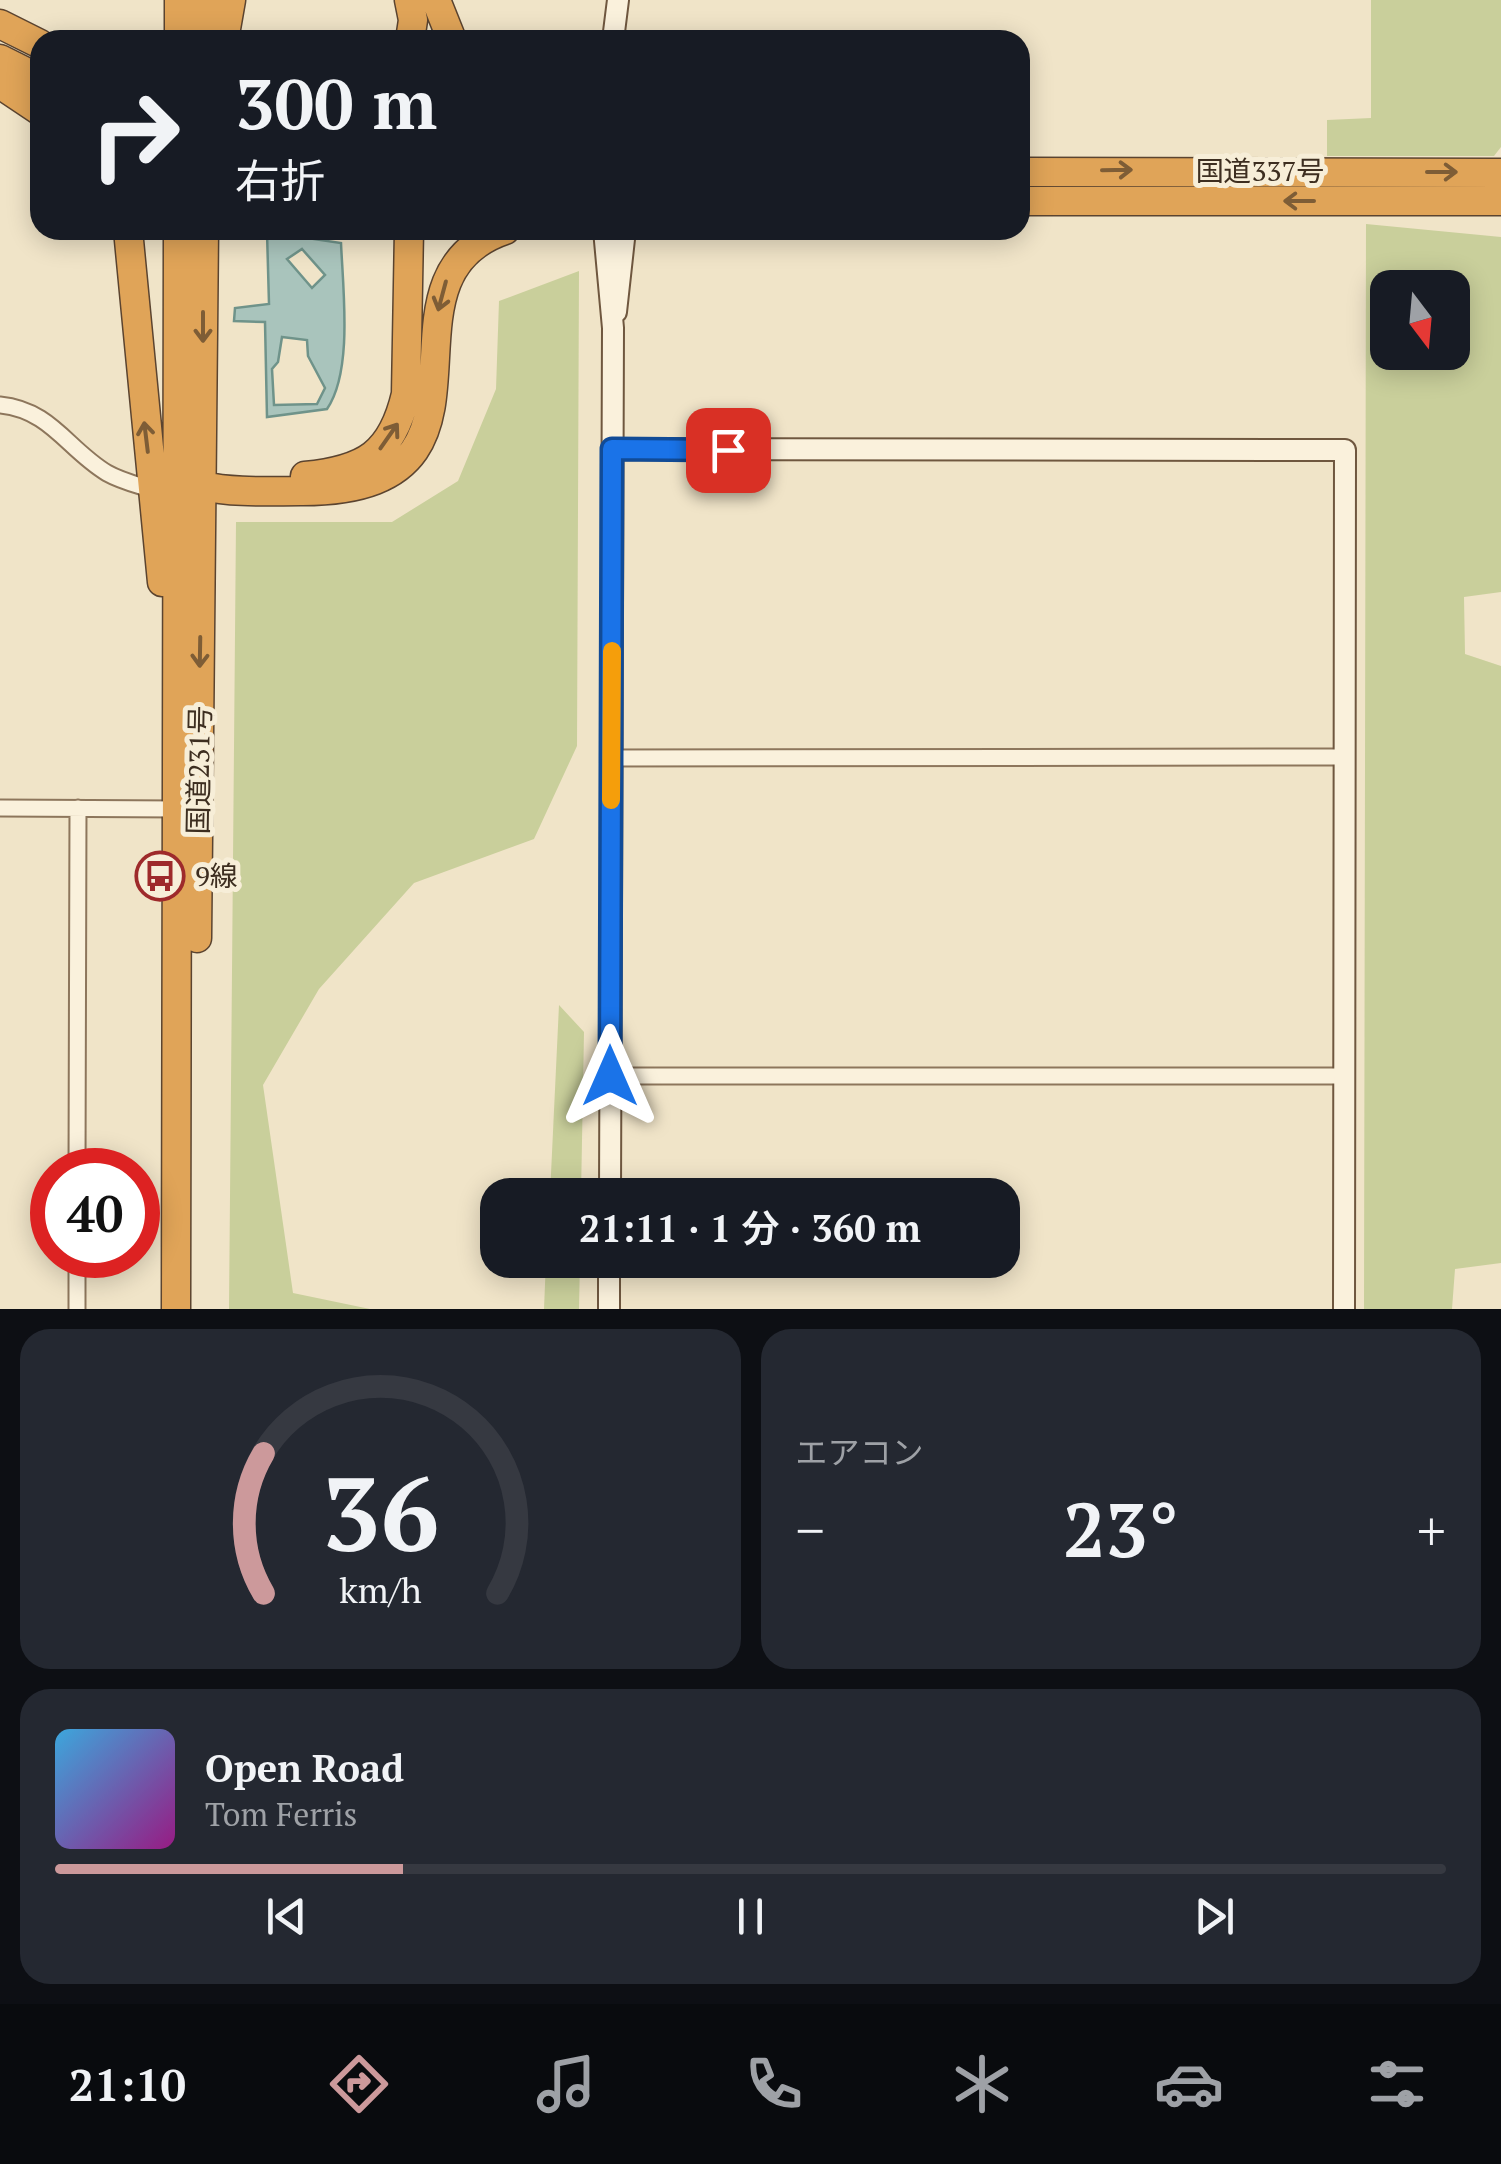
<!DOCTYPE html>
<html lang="ja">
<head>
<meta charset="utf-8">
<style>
  :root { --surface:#171b24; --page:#242831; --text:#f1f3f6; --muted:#9ea1a6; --line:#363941; --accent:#cc999b }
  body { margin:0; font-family:"PT Serif","Noto Sans JP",serif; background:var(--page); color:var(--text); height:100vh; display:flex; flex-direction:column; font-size:38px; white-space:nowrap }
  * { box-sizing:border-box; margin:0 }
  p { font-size:32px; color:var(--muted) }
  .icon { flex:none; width:55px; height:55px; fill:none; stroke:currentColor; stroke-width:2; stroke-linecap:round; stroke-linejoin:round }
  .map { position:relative; height:1309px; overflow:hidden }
  .panel { display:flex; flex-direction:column; gap:20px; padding:20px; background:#0d0f14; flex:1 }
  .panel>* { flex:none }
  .hud { position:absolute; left:30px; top:30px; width:1000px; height:210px; border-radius:30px; box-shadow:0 5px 25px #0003; background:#171b24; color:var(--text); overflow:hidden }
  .needle { width:65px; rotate:164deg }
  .buttons { position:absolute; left:1370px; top:270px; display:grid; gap:20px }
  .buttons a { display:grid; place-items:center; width:100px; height:100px; border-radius:20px; background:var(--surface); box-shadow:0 5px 25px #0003; font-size:50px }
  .speed { position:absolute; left:30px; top:1148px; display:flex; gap:20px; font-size:50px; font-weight:700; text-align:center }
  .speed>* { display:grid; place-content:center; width:130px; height:130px; border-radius:50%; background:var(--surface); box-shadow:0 5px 25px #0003; line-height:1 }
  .speed .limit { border:15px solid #d22; background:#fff; color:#111 }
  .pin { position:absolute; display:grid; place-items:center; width:85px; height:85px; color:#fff; margin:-42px; border-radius:20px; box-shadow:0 5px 15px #0006 }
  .me { position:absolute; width:110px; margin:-55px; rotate:0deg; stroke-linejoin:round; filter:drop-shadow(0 0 8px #0008) }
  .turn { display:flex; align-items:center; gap:35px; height:210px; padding:0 40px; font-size:45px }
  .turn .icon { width:130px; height:130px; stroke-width:2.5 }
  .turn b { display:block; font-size:70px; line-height:85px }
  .big { font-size:75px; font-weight:600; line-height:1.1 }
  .panel .card { flex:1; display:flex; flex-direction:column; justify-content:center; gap:15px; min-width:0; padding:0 35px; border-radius:30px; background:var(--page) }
  .panel .dial { align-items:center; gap:0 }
  .dial svg { height:260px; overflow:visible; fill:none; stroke:var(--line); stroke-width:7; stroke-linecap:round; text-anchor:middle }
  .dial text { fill:var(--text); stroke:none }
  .song { display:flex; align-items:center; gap:30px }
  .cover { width:120px; height:120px; border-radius:15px; background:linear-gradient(135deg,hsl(200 70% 55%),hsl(310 70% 35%)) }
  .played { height:10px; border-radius:5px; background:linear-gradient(90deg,var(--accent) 25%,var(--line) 25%) }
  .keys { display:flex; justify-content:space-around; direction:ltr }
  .heat { display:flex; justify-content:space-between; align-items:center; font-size:55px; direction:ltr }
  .panel .tiles { flex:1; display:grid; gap:20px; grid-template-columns:1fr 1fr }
  .card:last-child { grid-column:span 2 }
  .trip { position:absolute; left:480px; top:1178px; width:540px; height:100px; border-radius:30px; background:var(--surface); box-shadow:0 5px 25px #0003; font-weight:600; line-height:100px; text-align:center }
  .tab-bar { display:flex; height:160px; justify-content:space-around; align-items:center; background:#090b0e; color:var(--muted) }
  .tab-bar .icon { width:70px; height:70px }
  .tab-bar .on { color:var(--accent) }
  .tab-bar b { font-size:45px; color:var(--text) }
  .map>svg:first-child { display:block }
</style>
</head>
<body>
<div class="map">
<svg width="1501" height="1309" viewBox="0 0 1501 1309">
  <rect width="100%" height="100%" fill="#f0e4c8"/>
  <path fill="#c9cf9b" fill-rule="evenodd" d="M1371,0h130v147l-7,9h-167v-36l44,-2z
    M1366,224l135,13v355l-37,5 1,57 36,12v597l-46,6 -3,40h-88zM1388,288h64v64h-64z
    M579,271l-2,475 -43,93 -120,44 -95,106 -56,96 30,208 77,16h-141l7,-787h156l66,-41 38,-92 3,-88z
    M559,1005l25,27 -3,163h-31z
    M546,1260h34l-1,49h-35z"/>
  <path fill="#a9c4bc" stroke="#6f938a" stroke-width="2.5" fill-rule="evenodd" d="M267,232l74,11c2,47 12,128 -14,166l-60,8 -2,-95 -31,-1 1,-13 34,-4zM302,249l23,26 -13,13 -25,-29zM282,337l25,3 1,16 17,32 -8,16 -43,1 -2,-36 6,-7z"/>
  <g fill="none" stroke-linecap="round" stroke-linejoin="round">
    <g stroke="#8d765c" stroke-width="19">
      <path id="street" d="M0,405c51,5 67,44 107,68 14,8 31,12 46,17
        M611,758l734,-1
        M0,808l179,1
        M610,1076h734
        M77,1170l1,-362
        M77,1309v-54"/>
    </g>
    <g stroke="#6f573f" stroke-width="24">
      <path id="secondary" d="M613,40l5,-40
        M604,230l9,98 -3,867
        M616,312l9,-82
        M612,449l733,1 -1,859
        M609,1309v-49"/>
    </g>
    <g stroke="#5b4430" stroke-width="31">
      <path id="highway" d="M409,0l4,20 -3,20
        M436,0l16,40
        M0,24l40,20
        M179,40v-40
        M205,40v-40
        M224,40l7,-40
        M0,59l40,20
        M0,84l40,27
        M1020,172l481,1
        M1020,201h481
        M128,230l34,352
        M305,476c60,-6 87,-22 101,-82l3,-164
        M202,486c32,7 66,5 99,5 228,1 58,-212 204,-261
        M197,938l7,-708
        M176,1309l2,-1079"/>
    </g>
    <use href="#street" stroke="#faf1dc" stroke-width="15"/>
    <use href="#secondary" stroke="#faf1dc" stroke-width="20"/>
    <use href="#highway" stroke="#e0a458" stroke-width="28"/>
  </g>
  <defs><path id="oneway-shaft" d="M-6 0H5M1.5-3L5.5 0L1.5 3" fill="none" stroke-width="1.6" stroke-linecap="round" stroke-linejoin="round" transform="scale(2.5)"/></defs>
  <g stroke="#7e5d36">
    <use href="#oneway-shaft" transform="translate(1117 170) rotate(-1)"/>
    <use href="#oneway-shaft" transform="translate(1442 172)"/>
    <use href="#oneway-shaft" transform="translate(1299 201) rotate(-180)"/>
    <use href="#oneway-shaft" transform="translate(442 296) rotate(105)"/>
    <use href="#oneway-shaft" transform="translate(203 327) rotate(90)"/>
    <use href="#oneway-shaft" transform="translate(389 436) rotate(-55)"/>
    <use href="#oneway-shaft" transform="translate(146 437) rotate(-97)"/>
    <use href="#oneway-shaft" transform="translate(200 652) rotate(91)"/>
  </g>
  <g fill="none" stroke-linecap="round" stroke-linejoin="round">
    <g stroke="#114b97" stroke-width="25">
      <path id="route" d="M610,1076l2,-627 116,1"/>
    </g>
    <use href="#route" stroke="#1a73e8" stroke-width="18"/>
    <path stroke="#f59e0b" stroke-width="18" d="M611,800l1,-149"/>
  </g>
  <defs>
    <g id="bus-ring" transform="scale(2.5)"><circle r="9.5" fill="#f7eed8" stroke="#9e2a2b" stroke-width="1.5"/><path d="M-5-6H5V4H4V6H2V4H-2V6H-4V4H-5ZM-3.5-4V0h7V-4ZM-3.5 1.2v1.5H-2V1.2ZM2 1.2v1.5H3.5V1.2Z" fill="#9e2a2b"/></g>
  </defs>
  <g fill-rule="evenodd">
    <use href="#bus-ring" x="160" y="876"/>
  </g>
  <g text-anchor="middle" stroke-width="10" stroke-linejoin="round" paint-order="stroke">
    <g font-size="28" fill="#3d2e20" stroke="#f7eed8">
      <text x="1260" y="181">国道337号</text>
      <text transform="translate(199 770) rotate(-89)" y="10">国道231号</text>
    </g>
    <g font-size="28" fill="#3d2e20" stroke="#f7eed8" text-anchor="start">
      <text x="195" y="886">9線</text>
    </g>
  </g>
</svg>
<div class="buttons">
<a><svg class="needle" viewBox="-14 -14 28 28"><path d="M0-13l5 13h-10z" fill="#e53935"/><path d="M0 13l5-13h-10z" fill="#9ea1a6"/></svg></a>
</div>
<div class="speed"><div class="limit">40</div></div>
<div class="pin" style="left:728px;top:450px;background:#d93025"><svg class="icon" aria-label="arrive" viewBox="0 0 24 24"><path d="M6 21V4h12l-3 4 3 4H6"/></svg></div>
<svg class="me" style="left:610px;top:1076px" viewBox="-20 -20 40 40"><path d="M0-17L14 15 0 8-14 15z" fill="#1a73e8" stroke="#fff" stroke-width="4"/></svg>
<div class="trip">21:11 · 1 分 · 360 m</div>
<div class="hud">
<div class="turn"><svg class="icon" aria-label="right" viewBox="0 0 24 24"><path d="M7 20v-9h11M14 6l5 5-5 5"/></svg><div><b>300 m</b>右折</div></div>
</div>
</div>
<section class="panel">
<div class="tiles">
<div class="card dial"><svg viewBox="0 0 100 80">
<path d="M14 69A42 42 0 1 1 86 69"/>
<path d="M14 69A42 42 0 0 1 14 26" stroke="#cc999b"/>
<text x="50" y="56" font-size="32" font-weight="700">36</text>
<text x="50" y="72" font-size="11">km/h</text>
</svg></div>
<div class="card"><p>エアコン</p>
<div class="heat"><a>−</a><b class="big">23°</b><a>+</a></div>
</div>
<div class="card">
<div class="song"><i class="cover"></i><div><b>Open Road</b><p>Tom Ferris</p></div></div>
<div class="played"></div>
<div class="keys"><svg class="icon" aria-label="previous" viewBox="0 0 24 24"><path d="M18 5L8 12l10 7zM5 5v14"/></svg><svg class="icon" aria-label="pause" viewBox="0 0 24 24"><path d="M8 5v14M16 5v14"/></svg><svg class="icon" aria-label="next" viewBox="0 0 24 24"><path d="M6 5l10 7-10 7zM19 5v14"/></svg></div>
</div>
</div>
</section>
<nav class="tab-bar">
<b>21:10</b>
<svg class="icon on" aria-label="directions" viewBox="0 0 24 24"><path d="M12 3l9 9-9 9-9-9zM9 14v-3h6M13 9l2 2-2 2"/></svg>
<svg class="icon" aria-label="music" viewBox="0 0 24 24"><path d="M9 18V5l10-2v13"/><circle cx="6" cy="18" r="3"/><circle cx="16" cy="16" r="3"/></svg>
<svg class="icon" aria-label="phone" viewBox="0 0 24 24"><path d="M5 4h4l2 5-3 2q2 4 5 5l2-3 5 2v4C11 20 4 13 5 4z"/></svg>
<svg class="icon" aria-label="climate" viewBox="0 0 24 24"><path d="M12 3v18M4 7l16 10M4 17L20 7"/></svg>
<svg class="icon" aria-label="car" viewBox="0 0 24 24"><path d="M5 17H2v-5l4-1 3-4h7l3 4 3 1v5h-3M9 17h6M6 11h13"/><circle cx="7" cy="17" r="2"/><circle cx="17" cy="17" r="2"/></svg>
<svg class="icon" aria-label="filters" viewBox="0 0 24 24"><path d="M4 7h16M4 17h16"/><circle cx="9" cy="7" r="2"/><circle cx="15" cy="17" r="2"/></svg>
</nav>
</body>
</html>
